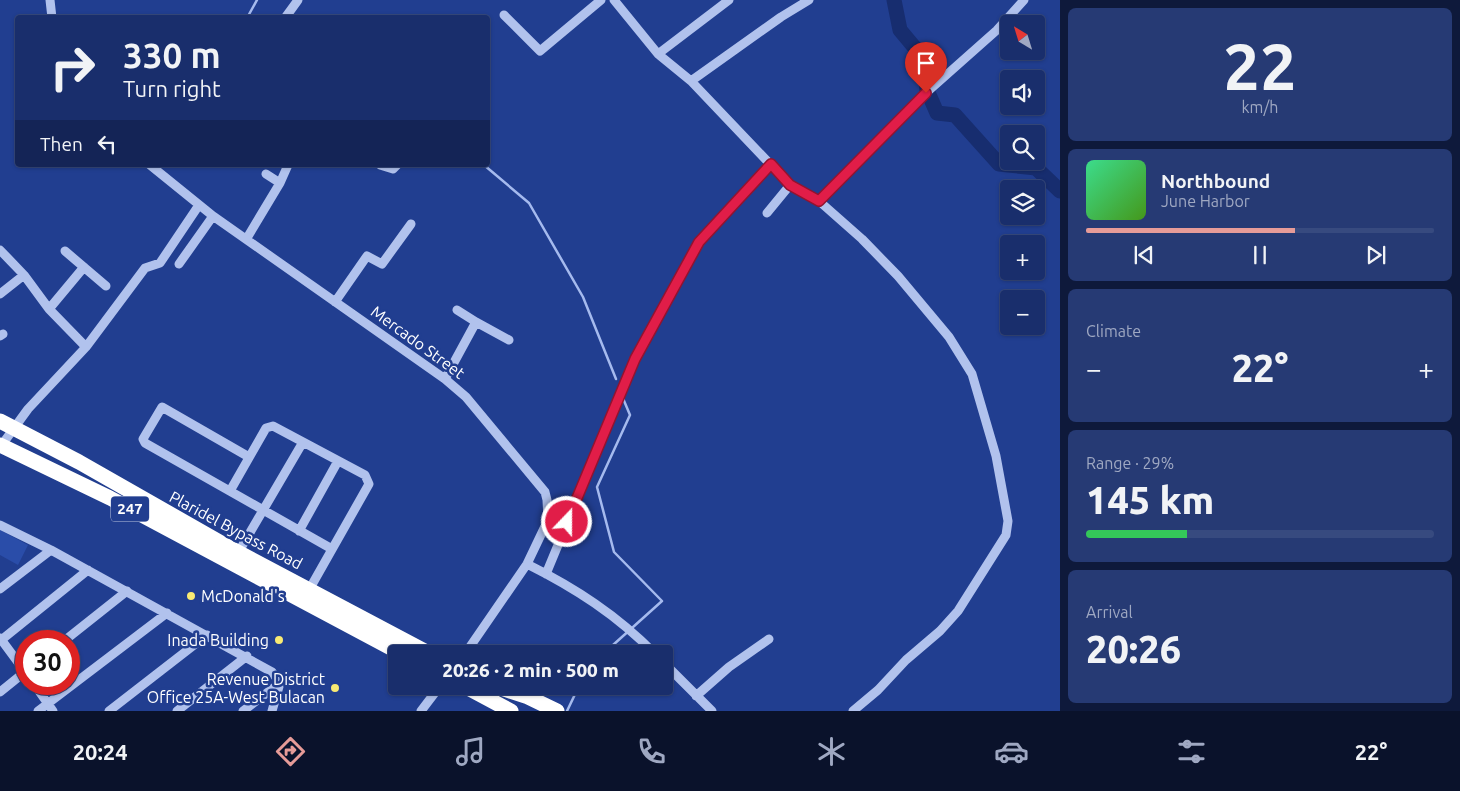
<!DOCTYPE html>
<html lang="en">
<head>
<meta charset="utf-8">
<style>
  :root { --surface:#192e6c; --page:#263a74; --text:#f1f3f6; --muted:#9fa8c2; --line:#374a7f; --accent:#e69b98 }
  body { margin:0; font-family:Ubuntu,sans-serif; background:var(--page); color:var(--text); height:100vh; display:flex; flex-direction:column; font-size:19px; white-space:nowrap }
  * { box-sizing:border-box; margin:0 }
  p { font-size:16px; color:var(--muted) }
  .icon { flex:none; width:28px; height:28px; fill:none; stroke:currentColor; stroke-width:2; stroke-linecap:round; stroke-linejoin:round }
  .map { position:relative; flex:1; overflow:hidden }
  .details { display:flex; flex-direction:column; gap:8px; padding:8px; background:#0e193b; width:400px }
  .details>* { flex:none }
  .banner { position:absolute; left:15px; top:15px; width:475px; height:152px; border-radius:5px; box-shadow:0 1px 4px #0004,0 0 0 1px var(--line); background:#192e6c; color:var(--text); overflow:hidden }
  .needle { width:32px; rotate:322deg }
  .tools { position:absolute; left:1000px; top:15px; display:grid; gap:10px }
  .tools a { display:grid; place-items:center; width:45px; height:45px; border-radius:5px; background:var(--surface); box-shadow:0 1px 4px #0004,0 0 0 1px var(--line); font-size:25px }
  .speed { position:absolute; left:15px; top:630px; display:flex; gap:10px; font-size:25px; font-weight:700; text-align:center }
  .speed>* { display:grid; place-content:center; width:65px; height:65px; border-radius:50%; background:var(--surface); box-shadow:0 1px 4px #0004,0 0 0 1px var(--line); line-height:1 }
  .speed .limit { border:8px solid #d22; background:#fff; color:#111 }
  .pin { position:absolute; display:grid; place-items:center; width:42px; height:42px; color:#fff; margin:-51px -21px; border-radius:50% 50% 50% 0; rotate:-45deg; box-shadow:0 0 5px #0007 }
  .pin .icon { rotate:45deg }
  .me { position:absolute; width:55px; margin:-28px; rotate:22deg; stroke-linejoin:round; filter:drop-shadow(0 0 4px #0008) }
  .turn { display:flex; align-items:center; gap:18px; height:105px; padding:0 25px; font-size:22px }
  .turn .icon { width:65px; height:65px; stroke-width:2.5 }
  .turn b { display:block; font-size:35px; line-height:42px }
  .then { display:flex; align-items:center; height:48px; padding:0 25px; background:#0003; gap:10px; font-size:19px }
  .big { font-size:38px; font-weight:800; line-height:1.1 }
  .details .tile { flex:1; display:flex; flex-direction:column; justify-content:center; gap:8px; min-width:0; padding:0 18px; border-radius:8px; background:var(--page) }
  .details .dial { align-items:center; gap:0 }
  .dial b { font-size:65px; line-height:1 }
  .song { display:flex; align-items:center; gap:15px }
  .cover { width:60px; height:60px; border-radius:8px; background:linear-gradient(135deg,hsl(150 70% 55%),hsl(100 70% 35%)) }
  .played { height:5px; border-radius:2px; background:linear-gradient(90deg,var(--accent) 60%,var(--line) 60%) }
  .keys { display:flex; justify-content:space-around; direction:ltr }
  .heat { display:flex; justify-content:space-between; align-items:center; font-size:28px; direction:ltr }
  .charge { height:8px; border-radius:4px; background:linear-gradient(90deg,#34c759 29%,var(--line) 0) }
  .trip { position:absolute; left:388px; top:645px; width:285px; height:50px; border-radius:5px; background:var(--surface); box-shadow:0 1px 4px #0004,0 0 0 1px var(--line); font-weight:800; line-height:50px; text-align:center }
  .dock { display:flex; height:80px; justify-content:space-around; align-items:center; background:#0a122b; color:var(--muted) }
  .dock .icon { width:35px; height:35px }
  .dock .on { color:var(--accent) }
  .dock b { font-size:22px; color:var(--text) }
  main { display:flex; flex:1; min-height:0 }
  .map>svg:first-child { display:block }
</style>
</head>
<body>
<main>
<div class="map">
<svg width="1060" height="711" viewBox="0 0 1060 711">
  <rect width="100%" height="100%" fill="#213e90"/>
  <path fill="#2a4da9" d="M0,530l28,15 -10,20 -18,-10z"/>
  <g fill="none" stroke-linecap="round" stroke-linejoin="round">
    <path stroke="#a5baee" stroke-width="2.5" d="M247,18l10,-18
      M484,165l45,38 54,94 33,82
      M603,654l59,-53 -48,-49 -17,-65 33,-72 -8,-19
      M567,711l12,-25"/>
    <path stroke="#172d6f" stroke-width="15" d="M894,0l6,30 15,18 10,26 2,16 10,23 18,2 44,49 37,4 24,23"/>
    <path stroke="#b1c2ed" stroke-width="9" d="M50,0l2,18
      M614,0l44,54 33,27 99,104 29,16 43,38 36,37 51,61 23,37 24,82 12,65 -2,14 -48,76 -18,20 -34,29 -28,30 -25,21
      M504,15l36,36 61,-51
      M285,18l13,-18
      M658,54l71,-54
      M691,81l90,-64 28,-17
      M150,165l63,51 232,163 21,18 79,95 2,8 1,20 -21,44 -62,90
      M380,165l13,4 4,-4
      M266,174l14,9
      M819,201l107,-108 71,-63 27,-30
      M767,213l23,-28
      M247,238l33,-55 8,-18
      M0,250l24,25 25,34 37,38 -58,62 -27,37
      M65,251l41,35
      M179,264l34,-48
      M0,294l24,-19
      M335,302l32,-46 15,8 29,-40
      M49,309l35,-42
      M476,322l33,18
      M0,336l3,-2
      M86,347l59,-79 15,-5 39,-58
      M445,379l31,-57 -19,-12
      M249,457l-87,-50 -19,32 2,4 187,106
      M230,491l36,-63 7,-2 92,49 4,9 -60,106
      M0,525l51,25 221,122 8,11 -8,28
      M299,531l39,-70
      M238,553l65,-111
      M527,564c48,24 90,51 128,90
      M546,574l89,-215 64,-117 72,-78
      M0,589l51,-39
      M0,638l26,35
      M0,641l88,-71
      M64,641l63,-50
      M664,663l48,48
      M34,684l19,27
      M0,692l26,-21
      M696,696l33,-29 40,-28
      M38,711l129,-98
      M109,711l98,-76
      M177,711l70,-55
      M243,711l37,-28
      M421,711l19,-25"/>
    <path stroke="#fff" stroke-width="15" d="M0,421l79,41 151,86 200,106
      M0,445l110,53 292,156
      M464,686l47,25
      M495,686l33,11 29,14"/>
  </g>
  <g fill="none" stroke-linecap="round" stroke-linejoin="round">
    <g stroke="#92132f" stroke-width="12">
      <path id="route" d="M567,522l68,-163 64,-117 72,-78 19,21 29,16 107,-108"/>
    </g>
    <use href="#route" stroke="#e11d48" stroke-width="9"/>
  </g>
  <g fill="#f9ea73" stroke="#213e90" stroke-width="2">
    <circle cx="191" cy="596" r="5"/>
    <circle cx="279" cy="640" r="5"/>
    <circle cx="335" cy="688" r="5"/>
  </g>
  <g text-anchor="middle" stroke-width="5" stroke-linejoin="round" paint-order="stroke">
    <rect fill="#213e90" stroke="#bcc5de" stroke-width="1" x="111" y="496.5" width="38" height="25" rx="4"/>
    <g font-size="15" font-weight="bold" fill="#fff">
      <text x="130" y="514">247</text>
    </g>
    <g font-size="16" fill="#fff" stroke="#213e90">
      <text transform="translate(418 342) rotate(36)" y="6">Mercado Street</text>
      <text transform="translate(236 530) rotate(28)" y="6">Plaridel Bypass Road</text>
    </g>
    <g font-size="16" fill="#fff" stroke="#213e90" text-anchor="end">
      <text x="201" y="602" text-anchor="start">McDonald's</text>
      <text x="269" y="646">Inada Building</text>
      <text x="325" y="685">Revenue District<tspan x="325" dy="18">Office 25A-West Bulacan</tspan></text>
    </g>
  </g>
</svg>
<div class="tools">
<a><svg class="needle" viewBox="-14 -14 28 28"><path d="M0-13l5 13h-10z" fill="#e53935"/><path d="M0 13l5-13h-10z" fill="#9fa8c2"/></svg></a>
<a><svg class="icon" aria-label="sound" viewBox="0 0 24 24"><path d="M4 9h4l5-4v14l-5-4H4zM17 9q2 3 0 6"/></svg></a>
<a><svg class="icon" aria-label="search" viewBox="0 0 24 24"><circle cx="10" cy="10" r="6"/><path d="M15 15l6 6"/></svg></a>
<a><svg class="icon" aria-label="layers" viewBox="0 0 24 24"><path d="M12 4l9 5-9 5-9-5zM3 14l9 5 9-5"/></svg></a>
<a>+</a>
<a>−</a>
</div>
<div class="speed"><div class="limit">30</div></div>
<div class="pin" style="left:926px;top:93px;background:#d93025"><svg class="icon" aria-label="arrive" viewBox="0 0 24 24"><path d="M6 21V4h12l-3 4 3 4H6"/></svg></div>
<svg class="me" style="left:567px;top:522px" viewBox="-20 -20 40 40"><circle r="17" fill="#e11d48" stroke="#fff" stroke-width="3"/><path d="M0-11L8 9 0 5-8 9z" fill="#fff"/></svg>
<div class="trip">20:26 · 2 min · 500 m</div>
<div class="banner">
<div class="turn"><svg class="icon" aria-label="right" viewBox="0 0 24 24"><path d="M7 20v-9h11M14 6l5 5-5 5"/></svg><div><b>330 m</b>Turn right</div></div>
<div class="then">Then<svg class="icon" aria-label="left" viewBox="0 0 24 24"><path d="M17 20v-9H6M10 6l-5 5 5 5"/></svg></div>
</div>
</div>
<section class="details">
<div class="tile dial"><b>22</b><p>km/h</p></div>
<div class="tile">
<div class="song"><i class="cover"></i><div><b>Northbound</b><p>June Harbor</p></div></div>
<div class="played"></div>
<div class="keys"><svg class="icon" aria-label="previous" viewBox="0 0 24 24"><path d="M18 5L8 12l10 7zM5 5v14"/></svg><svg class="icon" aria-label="pause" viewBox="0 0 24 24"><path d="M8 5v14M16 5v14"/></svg><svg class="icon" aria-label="next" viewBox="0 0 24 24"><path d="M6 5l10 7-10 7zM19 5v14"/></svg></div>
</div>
<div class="tile"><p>Climate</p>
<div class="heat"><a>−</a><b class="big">22°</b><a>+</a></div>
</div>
<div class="tile"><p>Range · 29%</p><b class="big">145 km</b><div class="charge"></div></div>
<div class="tile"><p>Arrival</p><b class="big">20:26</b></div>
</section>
</main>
<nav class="dock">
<b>20:24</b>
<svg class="icon on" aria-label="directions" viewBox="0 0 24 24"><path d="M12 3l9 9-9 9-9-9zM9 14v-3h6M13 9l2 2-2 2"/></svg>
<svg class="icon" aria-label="music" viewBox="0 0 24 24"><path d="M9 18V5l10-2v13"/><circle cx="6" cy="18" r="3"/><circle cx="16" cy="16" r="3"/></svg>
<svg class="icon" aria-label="phone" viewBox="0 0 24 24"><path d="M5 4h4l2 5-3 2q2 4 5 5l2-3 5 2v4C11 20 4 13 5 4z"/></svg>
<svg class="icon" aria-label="climate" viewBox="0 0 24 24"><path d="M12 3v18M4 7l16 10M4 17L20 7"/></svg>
<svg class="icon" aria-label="car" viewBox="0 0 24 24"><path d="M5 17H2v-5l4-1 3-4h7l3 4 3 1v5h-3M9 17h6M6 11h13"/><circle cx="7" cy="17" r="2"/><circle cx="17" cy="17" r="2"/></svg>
<svg class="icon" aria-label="filters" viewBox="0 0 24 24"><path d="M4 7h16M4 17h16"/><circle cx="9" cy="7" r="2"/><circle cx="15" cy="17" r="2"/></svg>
<b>22°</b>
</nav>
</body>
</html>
